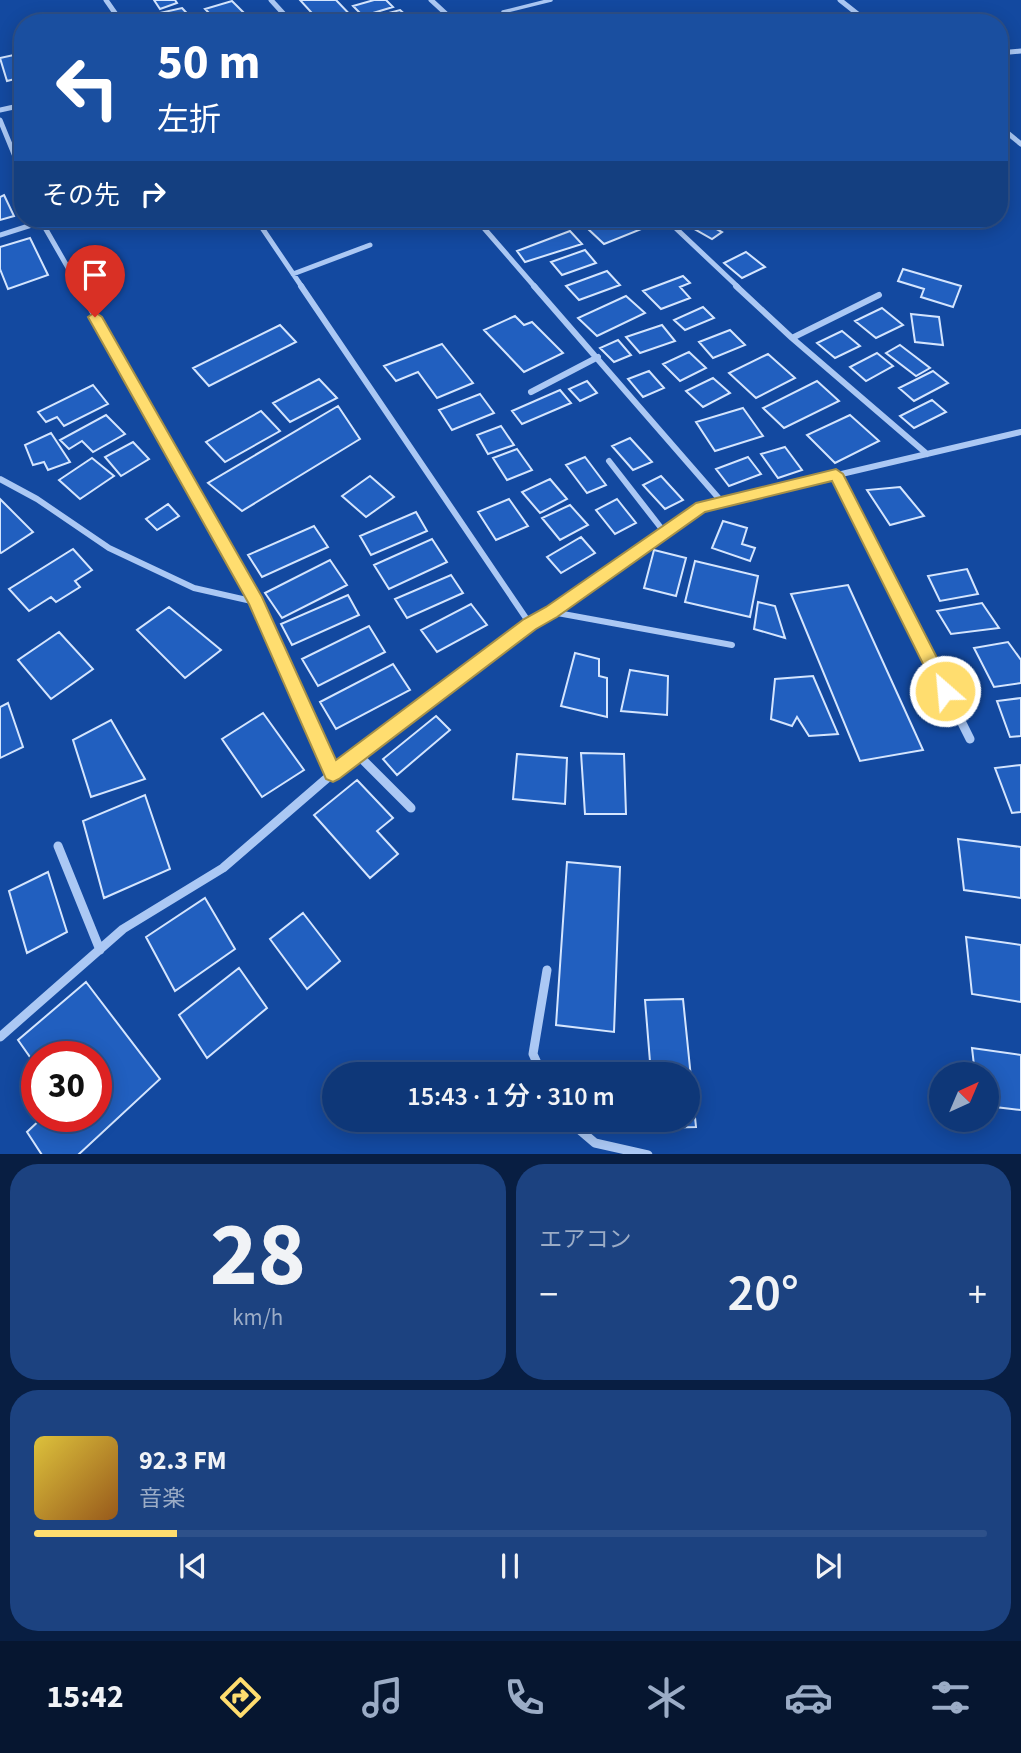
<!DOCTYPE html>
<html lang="ja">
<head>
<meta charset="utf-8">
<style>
  :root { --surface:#0e3778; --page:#1c4280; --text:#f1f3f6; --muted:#9bacc6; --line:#2e518a; --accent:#ffdd6f }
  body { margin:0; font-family:"Source Sans 3","Noto Sans JP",sans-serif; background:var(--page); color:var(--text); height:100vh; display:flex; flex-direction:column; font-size:26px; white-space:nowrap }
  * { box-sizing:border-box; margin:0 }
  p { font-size:23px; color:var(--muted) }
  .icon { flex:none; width:38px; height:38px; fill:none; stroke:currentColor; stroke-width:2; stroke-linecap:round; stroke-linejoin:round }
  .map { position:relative; height:1154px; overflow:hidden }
  .sheet { display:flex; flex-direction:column; gap:10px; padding:10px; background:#081e42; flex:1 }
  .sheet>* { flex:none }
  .guide { position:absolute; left:14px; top:14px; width:994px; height:214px; border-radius:28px; box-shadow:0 4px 18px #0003,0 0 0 2px var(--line); background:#1a4fa0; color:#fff; overflow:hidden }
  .needle { width:46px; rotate:44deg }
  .fabs { position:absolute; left:929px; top:1062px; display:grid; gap:14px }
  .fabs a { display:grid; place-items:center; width:70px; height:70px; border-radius:50%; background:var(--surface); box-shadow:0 4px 18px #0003,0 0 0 2px var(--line); font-size:35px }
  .speed { position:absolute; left:21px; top:1041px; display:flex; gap:14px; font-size:35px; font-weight:700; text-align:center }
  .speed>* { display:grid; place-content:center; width:91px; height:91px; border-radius:50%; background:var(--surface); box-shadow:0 4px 18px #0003,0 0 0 2px var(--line); line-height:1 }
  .speed .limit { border:10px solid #d22; background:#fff; color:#111 }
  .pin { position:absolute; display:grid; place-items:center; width:60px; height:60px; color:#fff; margin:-72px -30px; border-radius:50% 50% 50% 0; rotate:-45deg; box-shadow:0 0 7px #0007 }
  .pin .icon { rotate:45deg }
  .me { position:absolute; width:77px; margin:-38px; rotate:333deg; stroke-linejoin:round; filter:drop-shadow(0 0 5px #0008) }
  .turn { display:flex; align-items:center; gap:24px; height:147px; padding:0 28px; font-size:32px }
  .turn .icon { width:91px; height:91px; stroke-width:2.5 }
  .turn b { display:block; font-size:49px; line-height:60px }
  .then { display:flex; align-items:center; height:66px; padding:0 28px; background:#0003; gap:14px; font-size:26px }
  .big { font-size:52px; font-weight:600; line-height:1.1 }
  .sheet .card { flex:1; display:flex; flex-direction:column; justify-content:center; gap:10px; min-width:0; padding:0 24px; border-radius:28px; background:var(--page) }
  .sheet .dial { align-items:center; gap:0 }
  .dial b { font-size:91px; line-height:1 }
  .song { display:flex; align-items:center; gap:21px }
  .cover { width:84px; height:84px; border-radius:10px; background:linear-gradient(135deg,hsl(50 70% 55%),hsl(30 70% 35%)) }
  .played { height:7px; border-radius:4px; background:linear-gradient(90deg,var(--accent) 15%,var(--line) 15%) }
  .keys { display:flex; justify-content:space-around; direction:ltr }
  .heat { display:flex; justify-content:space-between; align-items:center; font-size:38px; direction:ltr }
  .sheet .tiles { flex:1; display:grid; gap:10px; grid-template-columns:1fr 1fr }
  .card:last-child { grid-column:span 2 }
  .trip { position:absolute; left:322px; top:1062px; width:378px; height:70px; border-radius:35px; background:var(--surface); box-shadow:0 4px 18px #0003,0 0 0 2px var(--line); font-weight:600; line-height:70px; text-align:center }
  .tab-bar { display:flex; height:112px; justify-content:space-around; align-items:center; background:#061630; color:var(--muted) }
  .tab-bar .icon { width:49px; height:49px }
  .tab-bar .active { color:var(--accent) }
  .tab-bar b { font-size:32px; color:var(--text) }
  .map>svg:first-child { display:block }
</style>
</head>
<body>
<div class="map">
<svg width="1021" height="1155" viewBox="0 0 1021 1155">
  <rect width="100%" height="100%" fill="#1349a0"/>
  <path fill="#215fbf" stroke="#d4e5fe" stroke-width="2" d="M154,0h21l2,3 -17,6z
    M300,0h36l22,23h-37z
    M374,0h12l7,7 -30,9 -10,-10z
    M232,1l20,20 -33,2 -14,-14z
    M182,8l12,13 -28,2 -5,-6 -8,3 -2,-5z
    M400,10l9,8 -19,5h-17l-4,-5z
    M547,14l3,3 9,-2 7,8h-25l-6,-7z
    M23,53v24l-16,4 -7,-23z
    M4,195l10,21 -14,4v-23z
    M400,219h30l-23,8z
    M607,219h35l7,7 -45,18 -18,-17z
    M716,219h26l-11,8z
    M700,220l22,12 -10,7 -21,-12z
    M570,231l12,13 -57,18 -8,-11z
    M30,238l18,37 -40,14 -8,-20v-22z
    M585,250l11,13 -34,12 -11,-13z
    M746,252l19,15 -23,11 -18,-15z
    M903,269l58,17 -8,21 -32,-10 3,-8 -26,-8z
    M607,271l13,14 -41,15 -13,-14z
    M683,276l7,7 -10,4 10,11 -29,11 -18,-18z
    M626,296l19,17 -48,23 -19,-18z
    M703,307l11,11 -29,12 -11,-10z
    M882,308l21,17 -27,13 -21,-17z
    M911,314l28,3 4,28 -28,-3z
    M515,316l9,9 8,-3 31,31 -39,19 -40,-42z
    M280,325l16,17 -87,44 -16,-18z
    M662,325l13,16 -35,12 -14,-16z
    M730,330l15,15 -32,13 -14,-16z
    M842,331l18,15 -25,12 -18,-15z
    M618,340l13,15 -17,7 -14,-14z
    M442,344l31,39 -36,15 -19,-26 -22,9 -12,-15z
    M900,345l30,23 -14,8 -30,-23z
    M689,352l17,16 -26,13 -17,-17z
    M877,353l16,13 -27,15 -16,-14z
    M768,354l27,24 -39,20 -27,-25z
    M649,371l15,17 -21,9 -15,-18z
    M933,371l15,12 -34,18 -15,-13z
    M713,378l17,15 -27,14 -17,-16z
    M319,379l18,19 -47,24 -17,-19z
    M587,381l10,12 -17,8 -11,-12z
    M817,381l22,20 -55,27 -21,-20z
    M93,385l15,19 -44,22 -7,-9 -11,5 -8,-10z
    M560,390l11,13 -49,21 -10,-13z
    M480,394l14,19 -42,17 -13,-20z
    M932,400l14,12 -32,16 -14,-12z
    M338,406l22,33 -118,72 -34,-28z
    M743,408l20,28 -48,15 -19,-29z
    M261,411l19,20 -55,31 -19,-20z
    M106,415l19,19 -32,18 -11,-11 -13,8 -9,-9z
    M850,415l29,26 -44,22 -28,-28z
    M501,426l13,19 -26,9 -11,-19z
    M51,433l19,29 -22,8 -4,-8 -11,3 -8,-20z
    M630,438l22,24 -19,8 -21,-24z
    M133,442l16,17 -28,17 -16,-19z
    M785,447l17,23 -24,8 -17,-24z
    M517,449l15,21 -25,10 -14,-22z
    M585,457l21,28 -19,8 -21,-28z
    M748,457l13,17 -32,12 -13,-17z
    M92,458l22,18 -34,23 -21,-19z
    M370,476l24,21 -28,20 -24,-21z
    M661,476l22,24 -18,9 -22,-24z
    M550,479l17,20 -27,14 -18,-21z
    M900,487l24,29 -34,9 -23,-35z
    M0,499l33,33 -32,21 -1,-1z
    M509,499l19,27 -32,14 -18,-28z
    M617,499l19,24 -21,11 -19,-24z
    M168,504l11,12 -22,14 -11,-11z
    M570,505l18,20 -28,15 -18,-22z
    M416,512l11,19 -56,24 -11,-19z
    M723,521l24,7 -5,16 13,4 -5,13 -38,-13z
    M314,526l14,21 -66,30 -14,-22z
    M581,537l14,16 -34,20 -14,-16z
    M432,539l15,23 -58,27 -15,-24z
    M73,549l19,21 -17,11 5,6 -24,15 -5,-5 -22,14 -20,-22z
    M654,550l32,8 -10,38 -32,-8z
    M330,560l17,25 -65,33 -17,-25z
    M695,561l63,15 -8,41 -65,-15z
    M967,569l11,25 -38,7 -12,-25z
    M451,575l12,18 -56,25 -12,-19z
    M848,585l75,165 -63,11 -69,-167z
    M348,595l11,20 -67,30 -11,-21z
    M758,602l17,4 10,32 -31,-9z
    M982,603l17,25 -48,6 -14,-23z
    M471,604l16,21 -50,27 -16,-22z
    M169,607l52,43 -36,28 -48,-48z
    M369,626l16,26 -67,34 -16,-27z
    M59,632l34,37 -42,30 -33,-39z
    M1008,642l13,18v23l-27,4 -20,-39z
    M575,653l24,6v17l8,2v39l-46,-11z
    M393,664l17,26 -74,39 -16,-27z
    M630,670l38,6 -1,39 -46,-4z
    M813,676l25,58 -29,2 -12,-19 -5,9 -21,-7 4,-40z
    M1021,698v38l-11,1 -13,-36z
    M8,703l15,44 -23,11v-51z
    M263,713l41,57 -42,27 -40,-58z
    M436,716l14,14 -53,45 -14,-16z
    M111,720l34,59 -54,18 -18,-57z
    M581,753l43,1 2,60h-41z
    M517,754l50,4 -2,46 -52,-5z
    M1021,765v47l-9,1 -17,-45z
    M357,780l36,38 -16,13 21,23 -28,24 -56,-63z
    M145,795l25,74 -66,29 -21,-77z
    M958,839l63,8v51l-57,-8z
    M567,862l53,5 -6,165 -58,-7z
    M48,872l19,60 -40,21 -18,-62z
    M205,898l30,51 -60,42 -29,-54z
    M303,913l37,48 -33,28 -37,-50z
    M966,937l55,8v57l-49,-8z
    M239,968l28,40 -60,50 -28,-43z
    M86,982l74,97 -82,76h-36l-15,-23 17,-16h52v-59h-59v10l-19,-27z
    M683,999l13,128 -40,1 -1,-8h33v-46h-37l-6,-74z
    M972,1048l49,7v55l-34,-4v-32h-12z"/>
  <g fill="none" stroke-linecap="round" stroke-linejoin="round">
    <path stroke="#abc8f4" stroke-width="3.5" d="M503,12l48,-12"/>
    <path stroke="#abc8f4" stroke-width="5" d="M106,0l16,23
      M271,0l21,23
      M431,0l25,23
      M840,0l29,23
      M999,53l22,-2
      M0,110l23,-5
      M0,120l23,56
      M999,126l22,18
      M40,219l39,68
      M256,219l46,68
      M476,219l59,68
      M666,219l72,68
      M0,235l41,-13
      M293,274l77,-29"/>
    <path stroke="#abc8f4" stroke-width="6" d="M78,286l178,316 27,61
      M301,286l229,338
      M534,286l188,216
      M736,286l56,52 135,116
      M792,338l87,-43
      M531,392l67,-35
      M609,461l56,72
      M836,474l96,189
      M0,479l37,20 72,49 85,40 62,14
      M552,612l180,33
      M479,663l51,-39 22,-12 149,-105 320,-75"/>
    <path stroke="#abc8f4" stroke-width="9" d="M283,661l50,112
      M931,661l39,78
      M358,755l53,53
      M58,846l42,104
      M0,1037l123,-108 100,-61 110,-95 148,-112
      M542,1074l-9,-20 14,-84
      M568,1120l27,23 53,12"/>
  </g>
  <path fill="#ffdd6f" stroke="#a69048" stroke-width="2" d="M95,312l7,5 160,280 74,163 188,-141 22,-12 150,-104 140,-34 7,5 111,217 -3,5 -6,2 -6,-2 -107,-215 -127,31 -148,105 -21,12 -197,150 -6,3 -7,-3 -77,-175 -161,-287z"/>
</svg>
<div class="fabs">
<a><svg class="needle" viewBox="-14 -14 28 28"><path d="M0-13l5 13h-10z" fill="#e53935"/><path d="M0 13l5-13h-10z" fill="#9bacc6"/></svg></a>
</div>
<div class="speed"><div class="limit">30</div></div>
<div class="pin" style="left:95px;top:317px;background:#d93025"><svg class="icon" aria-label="arrive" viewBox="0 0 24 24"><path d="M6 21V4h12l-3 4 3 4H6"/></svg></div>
<svg class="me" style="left:945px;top:691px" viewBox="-20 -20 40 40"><circle r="17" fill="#ffdd6f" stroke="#fff" stroke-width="3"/><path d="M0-11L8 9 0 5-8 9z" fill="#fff"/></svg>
<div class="trip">15:43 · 1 分 · 310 m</div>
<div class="guide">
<div class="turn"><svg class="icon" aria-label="left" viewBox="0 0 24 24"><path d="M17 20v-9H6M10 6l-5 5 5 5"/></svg><div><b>50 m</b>左折</div></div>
<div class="then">その先<svg class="icon" aria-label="right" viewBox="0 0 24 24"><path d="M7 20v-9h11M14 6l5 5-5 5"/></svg></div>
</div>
</div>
<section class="sheet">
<div class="tiles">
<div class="card dial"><b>28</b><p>km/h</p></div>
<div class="card"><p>エアコン</p>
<div class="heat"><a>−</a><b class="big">20°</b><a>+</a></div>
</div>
<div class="card">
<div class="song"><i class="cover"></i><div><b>92.3 FM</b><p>音楽</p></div></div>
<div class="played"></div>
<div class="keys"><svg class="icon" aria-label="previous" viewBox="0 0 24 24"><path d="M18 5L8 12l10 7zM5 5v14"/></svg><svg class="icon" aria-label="pause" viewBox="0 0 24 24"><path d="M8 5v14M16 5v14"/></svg><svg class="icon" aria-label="next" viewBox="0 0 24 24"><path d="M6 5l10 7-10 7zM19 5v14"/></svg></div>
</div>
</div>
</section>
<nav class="tab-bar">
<b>15:42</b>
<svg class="icon active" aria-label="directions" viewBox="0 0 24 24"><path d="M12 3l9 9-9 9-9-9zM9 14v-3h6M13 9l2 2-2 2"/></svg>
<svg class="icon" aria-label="music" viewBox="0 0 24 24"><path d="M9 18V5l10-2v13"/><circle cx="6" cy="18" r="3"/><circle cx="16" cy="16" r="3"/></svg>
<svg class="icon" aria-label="phone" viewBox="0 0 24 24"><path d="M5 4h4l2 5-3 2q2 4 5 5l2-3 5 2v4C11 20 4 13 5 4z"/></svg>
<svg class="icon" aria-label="climate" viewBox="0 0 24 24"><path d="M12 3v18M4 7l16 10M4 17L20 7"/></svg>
<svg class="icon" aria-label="car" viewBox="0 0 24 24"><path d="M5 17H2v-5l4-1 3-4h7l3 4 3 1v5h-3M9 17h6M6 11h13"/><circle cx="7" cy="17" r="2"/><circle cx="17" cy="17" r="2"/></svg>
<svg class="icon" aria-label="filters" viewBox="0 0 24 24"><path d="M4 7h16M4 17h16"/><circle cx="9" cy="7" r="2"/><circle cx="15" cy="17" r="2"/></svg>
</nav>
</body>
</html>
